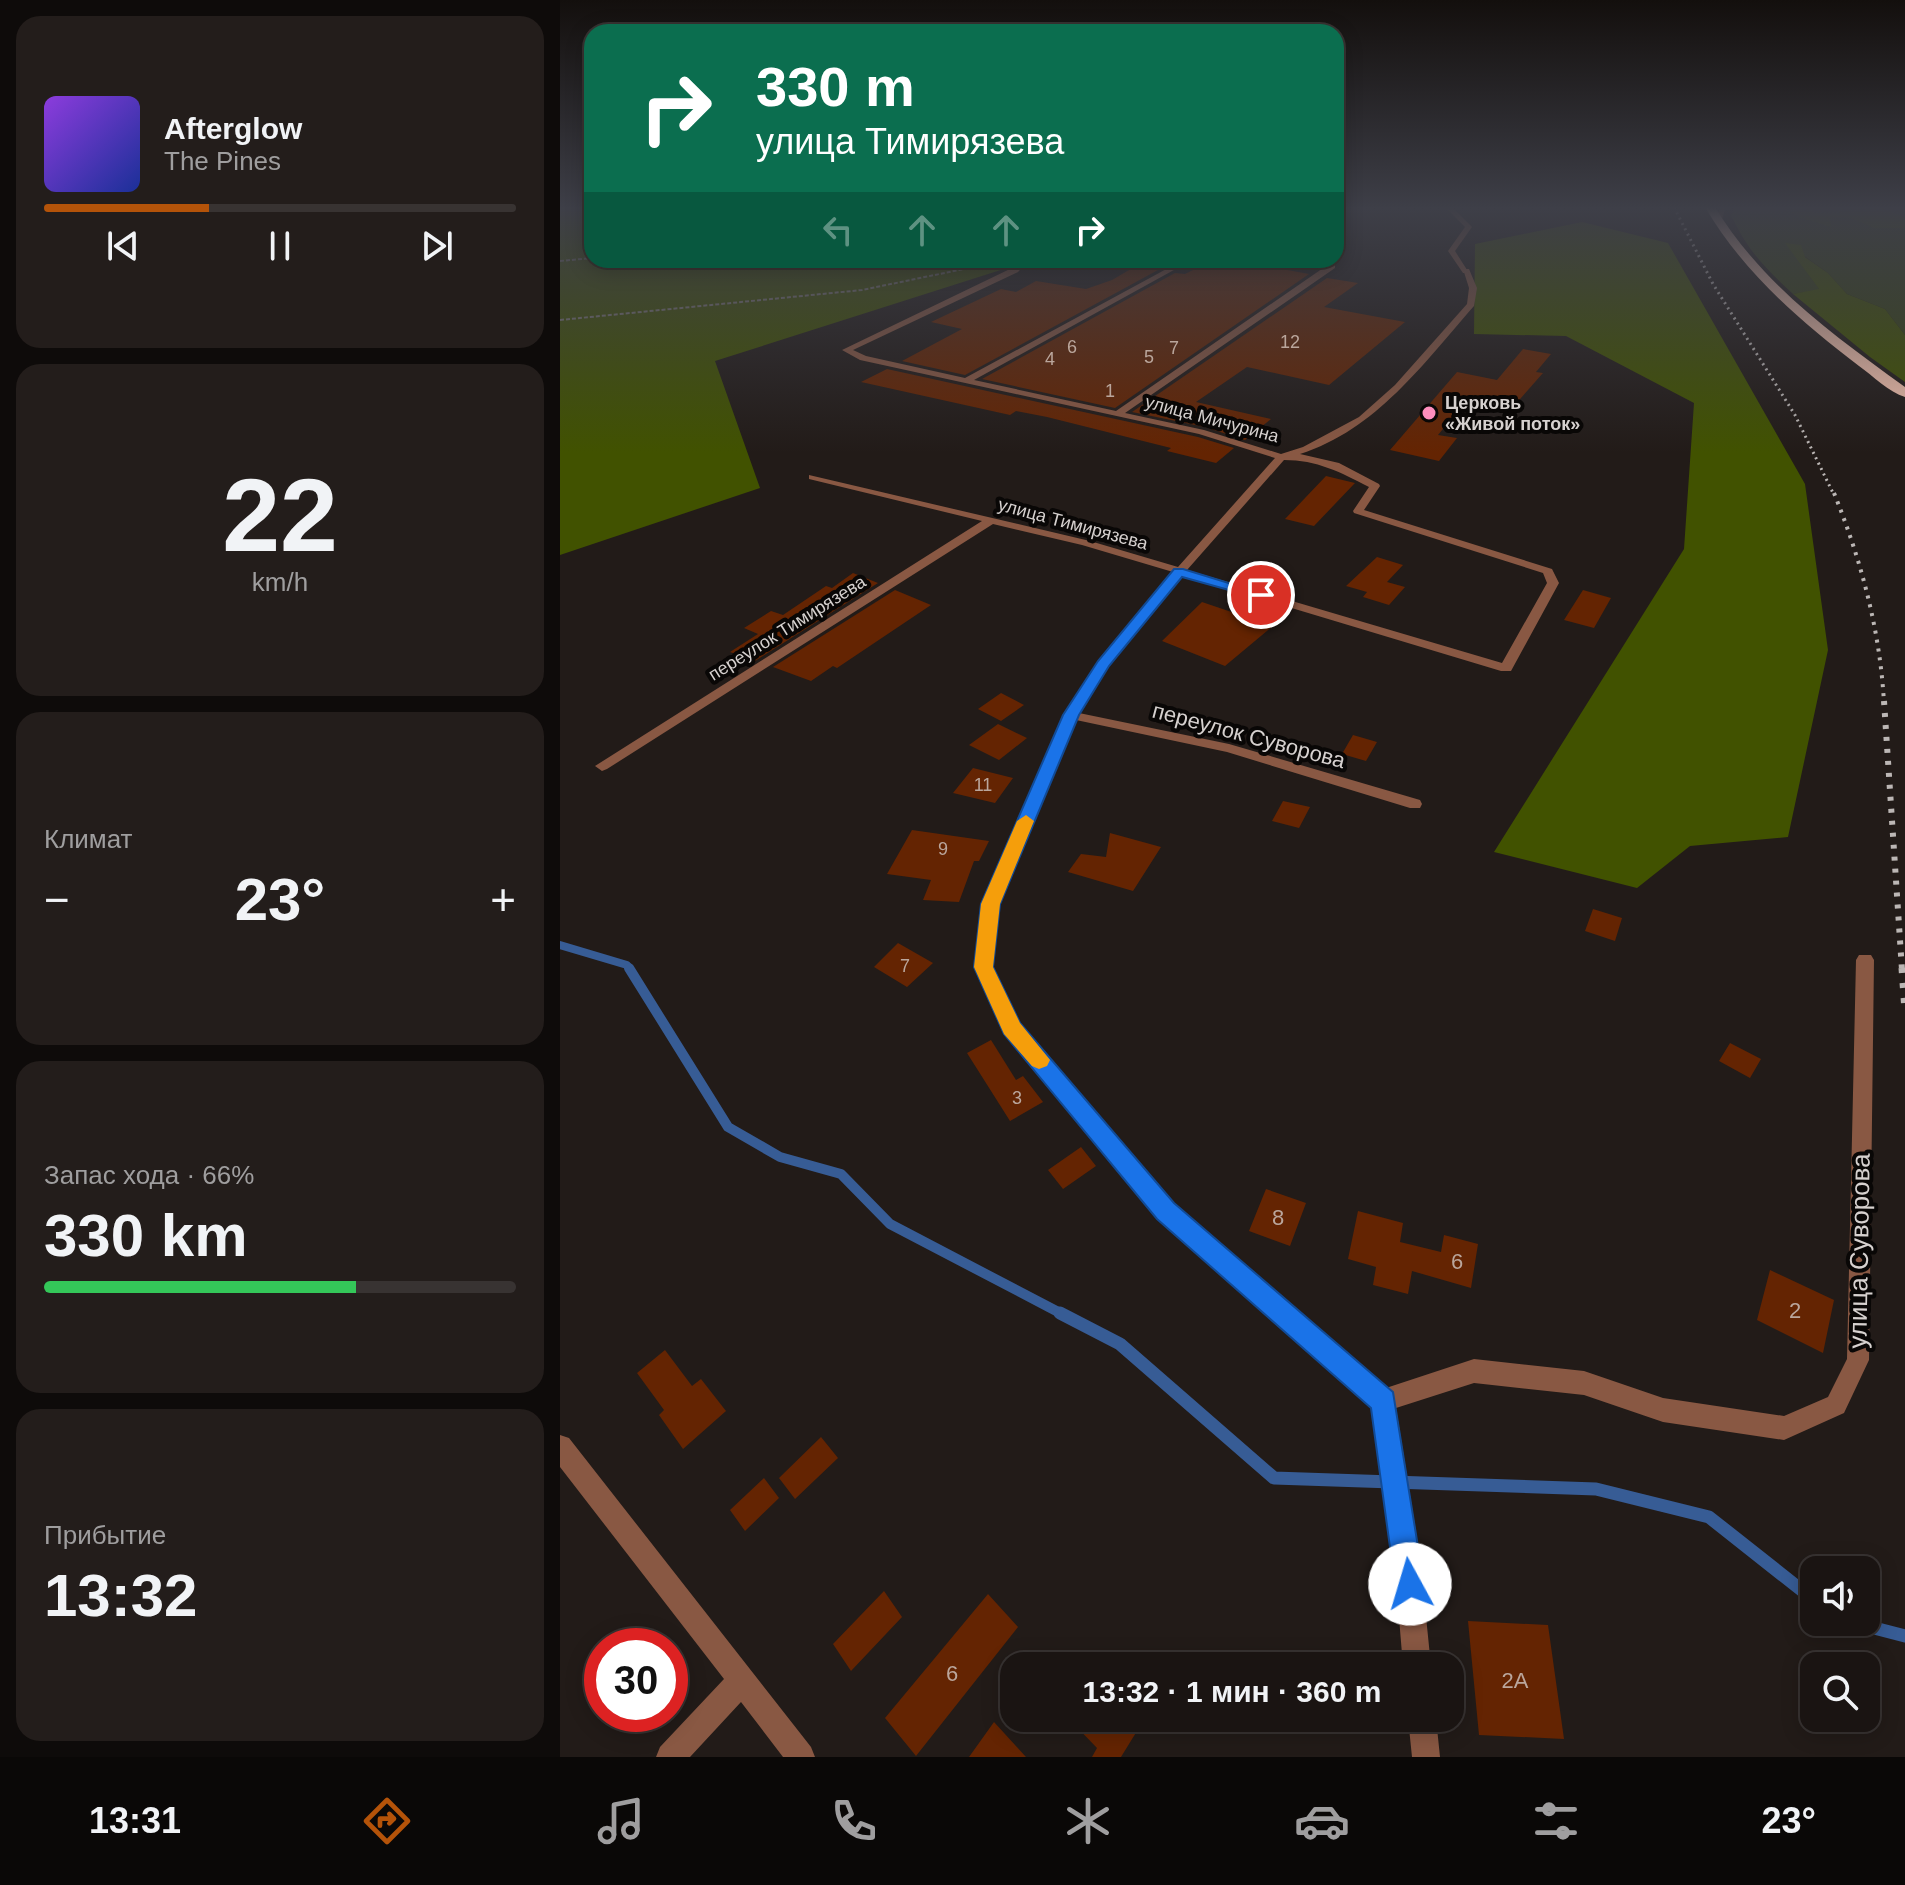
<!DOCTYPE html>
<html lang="ru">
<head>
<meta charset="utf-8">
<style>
  :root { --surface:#1a1412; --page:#231d1b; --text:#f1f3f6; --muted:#9f9e9f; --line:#383332; --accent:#b45309 }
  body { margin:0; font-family:Arial,sans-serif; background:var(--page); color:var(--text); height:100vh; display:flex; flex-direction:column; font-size:30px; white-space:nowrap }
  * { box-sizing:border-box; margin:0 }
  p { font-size:26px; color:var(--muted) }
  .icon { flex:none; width:44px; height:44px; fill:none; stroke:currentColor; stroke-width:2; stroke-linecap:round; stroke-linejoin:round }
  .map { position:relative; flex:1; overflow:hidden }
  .side { display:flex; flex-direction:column; gap:16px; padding:16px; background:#0e0b0a; width:560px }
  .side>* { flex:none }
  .guide { position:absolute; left:24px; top:24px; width:760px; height:244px; border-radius:24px; box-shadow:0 4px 20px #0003,0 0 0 2px var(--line); background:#0b6e4f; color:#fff; overflow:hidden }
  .tools { position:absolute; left:1240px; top:1556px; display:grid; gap:16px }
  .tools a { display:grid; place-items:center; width:80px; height:80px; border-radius:16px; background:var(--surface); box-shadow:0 4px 20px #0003,0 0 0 2px var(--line); font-size:40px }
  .speed { position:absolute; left:24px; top:1628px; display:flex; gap:16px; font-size:40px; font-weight:700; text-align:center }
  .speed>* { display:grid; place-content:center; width:104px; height:104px; border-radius:50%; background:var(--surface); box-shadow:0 4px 20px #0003,0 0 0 2px var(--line); line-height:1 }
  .speed .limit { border:12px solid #d22; background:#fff; color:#111 }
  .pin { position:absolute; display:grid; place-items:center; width:68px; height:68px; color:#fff; margin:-34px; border:4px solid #fff; border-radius:50%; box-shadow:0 2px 8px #0007 }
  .me { position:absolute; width:88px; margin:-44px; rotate:354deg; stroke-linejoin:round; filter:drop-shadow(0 0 6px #0008) }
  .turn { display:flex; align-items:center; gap:28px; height:168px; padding:0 40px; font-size:36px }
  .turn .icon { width:104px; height:104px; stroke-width:2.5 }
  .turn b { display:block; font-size:56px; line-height:68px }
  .lanes { display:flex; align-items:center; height:76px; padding:0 40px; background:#0003; justify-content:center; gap:40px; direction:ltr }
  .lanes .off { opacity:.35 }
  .big { font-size:60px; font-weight:700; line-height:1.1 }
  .side .widget { flex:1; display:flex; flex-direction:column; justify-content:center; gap:12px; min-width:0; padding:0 28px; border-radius:24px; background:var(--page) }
  .side .dial { align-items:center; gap:0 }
  .dial b { font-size:104px; line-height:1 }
  .song { display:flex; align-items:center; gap:24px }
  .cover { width:96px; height:96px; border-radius:12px; background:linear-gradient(135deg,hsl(270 70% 55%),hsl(230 70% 35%)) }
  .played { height:8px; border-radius:4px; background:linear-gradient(90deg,var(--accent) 35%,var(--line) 35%) }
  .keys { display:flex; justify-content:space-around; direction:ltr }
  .heat { display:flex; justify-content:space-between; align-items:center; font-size:44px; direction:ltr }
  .charge { height:12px; border-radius:6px; background:linear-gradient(90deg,#34c759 66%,var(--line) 0) }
  .trip { position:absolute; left:440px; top:1652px; width:464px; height:80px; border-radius:24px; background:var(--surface); box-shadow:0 4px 20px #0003,0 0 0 2px var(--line); font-weight:700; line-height:80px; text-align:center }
  .menu { display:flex; height:128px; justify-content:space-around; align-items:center; background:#0a0807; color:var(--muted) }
  .menu .icon { width:56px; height:56px }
  .menu .current { color:var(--accent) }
  .menu b { font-size:36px; color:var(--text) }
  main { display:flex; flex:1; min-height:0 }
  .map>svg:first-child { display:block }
</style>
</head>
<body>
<main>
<section class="side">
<div class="widget">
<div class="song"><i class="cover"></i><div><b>Afterglow</b><p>The Pines</p></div></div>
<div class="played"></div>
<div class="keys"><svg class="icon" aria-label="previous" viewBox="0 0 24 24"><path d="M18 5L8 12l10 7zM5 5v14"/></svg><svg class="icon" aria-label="pause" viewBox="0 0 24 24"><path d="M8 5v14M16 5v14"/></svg><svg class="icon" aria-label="next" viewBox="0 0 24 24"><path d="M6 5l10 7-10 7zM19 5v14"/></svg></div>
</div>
<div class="widget dial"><b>22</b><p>km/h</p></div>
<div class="widget"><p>Климат</p>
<div class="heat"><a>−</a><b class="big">23°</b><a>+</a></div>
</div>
<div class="widget"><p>Запас хода · 66%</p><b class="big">330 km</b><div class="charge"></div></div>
<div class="widget"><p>Прибытие</p><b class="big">13:32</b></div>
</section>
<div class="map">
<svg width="1345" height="1757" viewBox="0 0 1345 1757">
  <rect width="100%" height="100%" fill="#221b18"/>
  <path fill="#374314" d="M1176,207h169v128l-20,-26 -38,-15 -19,-21 -42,-30 34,47 -27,4c-29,-27 -45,-43 -62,-79z"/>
  <path fill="#415200" d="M0,207h32v53h440l-317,101 45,127 -200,67z
    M1248,207l7,6h25l-1,-6h41l25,11v10h-31l-23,-10 -21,-1 1,10 -29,-9 -19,-9z
    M1022,222l86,21 137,241 23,166 -40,187 -98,9 -53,42 -143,-36 190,-303 10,-146 -128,-67 -92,-2 1,-90z
    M1225,243l16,2 4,12 23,16 19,21 38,15 20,26v47l-35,-25 -77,-63 26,-5z"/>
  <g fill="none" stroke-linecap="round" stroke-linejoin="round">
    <path stroke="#375c95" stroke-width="8" d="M0,945l67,20 3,5"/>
    <path stroke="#375c95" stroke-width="10" d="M69,968l99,159 52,30 61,17 49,50 174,91"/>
    <path stroke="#375c95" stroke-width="13" d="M500,1313l60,31 154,134 322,11 113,28 105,83
      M1291,1622l54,14"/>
  </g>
  <path fill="#642402" d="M653,260h21l75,14 -194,134 -133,-29 193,-106 10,1z
    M576,266l22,4 -193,105 -63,-14 60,-32 -31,-7 70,-33 15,3 20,-11 50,8 26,-9z
    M767,278l31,5 -34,24 81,15 -76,63 -82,-18 -51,35 75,17 -26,21 -40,-13 -73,-15z
    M963,349l28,5 -15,18 7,1 -29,33 -45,-9 -31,38 19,3 -18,23 -49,-11 67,-78 40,8z
    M327,369l311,68 36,11 -18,15 -49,-12 4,-3 -124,-31 -31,-6 -6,4 -149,-33z
    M766,476l29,7 -41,43 -29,-7z
    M817,557l26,8 -16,17 18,5 -16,18 -26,-8 4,-5 -21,-6z
    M293,573l25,10 -123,78 -25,-9 28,-18 -14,-6 27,-17 12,4 43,-29 6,2z
    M335,590l36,15 -94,63 -4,-2 -22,15 -38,-14z
    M1023,590l28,8 -17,30 -30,-8z
    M642,602l71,24 -48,40 -63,-25z
    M441,693l23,12 -23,16 -23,-12z
    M438,724l29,14 -28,22 -30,-15z
    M793,735l24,7 -11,19 -24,-7z
    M413,768l40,10 -18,25 -42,-10z
    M723,801l27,6 -11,21 -27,-7z
    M352,830l77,11 -10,20h-5l-15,41 -36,-2 8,-20 -44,-6z
    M550,833l51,14 -28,44 -65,-19 13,-18 25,3z
    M1033,909l29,9 -7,23 -30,-10z
    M338,943l35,20 -26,24 -33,-20z
    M431,1040l25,40 7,-4 20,26 -33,19 -43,-68z
    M1170,1043l31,16 -11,19 -31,-17z
    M521,1147l15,19 -33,23 -15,-19z
    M706,1189l40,14 -16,43 -41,-15z
    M798,1211l45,12 -3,19 41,10 3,-17 34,9 -7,44 -59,-17 -4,23 -35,-9 3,-18 -28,-8z
    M1210,1270l64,30 -11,53 -66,-33z
    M105,1350l27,36 9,-7 25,32 -43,38 -24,-34 5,-5 -27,-37z
    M261,1437l17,21 -43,41 -16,-21z
    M204,1478l15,20 -34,33 -15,-21z
    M324,1591l18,26 -51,54 -18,-27z
    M428,1594l30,33 -102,129 -31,-38z
    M908,1621l80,4 16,114 -85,-4z
    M508,1718h77l-24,39h-29l5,-9z
    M434,1722l32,35h-57z"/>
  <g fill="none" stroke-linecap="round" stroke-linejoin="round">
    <path stroke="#817b79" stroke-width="2" stroke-dasharray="4 2" stroke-linecap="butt" d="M0,261l32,-3
      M0,320l302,-30 121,-25"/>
    <path fill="#895843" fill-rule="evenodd" d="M885,207h7l20,20 -17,24 14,22h-6l-15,-22 17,-24z
      M1160,207h6l-5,15 -3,2 -3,-2z"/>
    <path fill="#895843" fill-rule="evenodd" d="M461,260h8l-11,12 -165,78 13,6 99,22 218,-118h9l-218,120 142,31 213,-147h6v4l-210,145 79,17 77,24 22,-7 56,-30 36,-32 72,-81 2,-16 -6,-19h6l8,19 -3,18c-50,57 -98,124 -174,148l39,9 40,21 1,2 -16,24 188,59 7,14 -48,88h-10l-319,-96 -74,91 -29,47 150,31 191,56 2,4 -2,4h-10l-183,-56 -151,-32 -77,184 -6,63 26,56 153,181 214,184 88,-29 110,12 79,27 121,18 44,-19 19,-38 9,-399 3,-5h12l3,5 -5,400 -25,53 -60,27 -121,-18 -79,-27 -110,-12 -78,25 24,149 11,109h-28l-9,-109 -22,-150 -214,-189 -152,-185 -31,-66 8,-63 81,-189 34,-54 75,-89 -91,-27 -89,-21 -386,245 -5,2 -7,-5 387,-245 -173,-42v-4l281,66 88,26 97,-109 -76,-24 -339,-74 -18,-10 170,-82zM724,460c33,0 56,12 85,27l-16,24 1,2 189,60 4,10 -45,80 -315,-93z
      M0,1435l9,3 242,309 4,10h-32l-42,-55 -51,55h-34l4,-10 64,-68 -164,-212z
      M848,1718h28l4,39h-28z"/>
    <path fill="#f4c2ad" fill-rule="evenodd" d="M1145,207h10c47,77 118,128 190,180v10c-16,-5 -32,-21 -46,-31 -60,-46 -115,-93 -154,-159z"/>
    <path stroke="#bcb7b5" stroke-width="3" stroke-dasharray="2 4" stroke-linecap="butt" d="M1114,207l39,77 82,131 39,80"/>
    <path stroke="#bcb7b5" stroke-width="4" stroke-dasharray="3 6" stroke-linecap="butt" d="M1274,493c27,67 46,137 50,210"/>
    <path stroke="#bcb7b5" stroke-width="6" stroke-dasharray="4 8" stroke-linecap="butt" d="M1324,701l18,269"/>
    <path stroke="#bcb7b5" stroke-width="7" stroke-dasharray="5 10" stroke-linecap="butt" d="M1342,968l3,43"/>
  </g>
  <linearGradient id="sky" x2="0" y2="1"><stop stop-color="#130f0d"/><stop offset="0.46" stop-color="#3e3f48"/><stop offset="1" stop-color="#3e3f48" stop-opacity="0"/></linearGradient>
  <rect width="1345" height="453" fill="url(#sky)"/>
  <path fill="#1a73e8" stroke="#114b97" stroke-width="2" d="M614,569h9l85,26 -7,4 -79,-22 -73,89 -30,49 -79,189 -7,63 27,56 154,180 219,189 31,192 -4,11 -10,4 -11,-4 -4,-11 -24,-176 -214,-189 -153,-185 -30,-67 7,-63 82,-189 35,-54z"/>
  <path fill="#f59e0b" d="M466,815l8,6 -34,83 -7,63 27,56 30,37 -3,6 -8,3 -7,-3 -28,-32 -30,-67 7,-63 36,-83z"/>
  <circle fill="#fe8ebd" stroke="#090706" stroke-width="3" cx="869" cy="413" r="8"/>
  <g text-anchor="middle" stroke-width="8" stroke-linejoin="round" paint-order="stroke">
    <g font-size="18" fill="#baa69c">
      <text x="730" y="348">12</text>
      <text x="512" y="353">6</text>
      <text x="614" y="354">7</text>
      <text x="589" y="363">5</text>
      <text x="490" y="365">4</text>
      <text x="550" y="397">1</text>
      <text x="423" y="791">11</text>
      <text x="383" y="855">9</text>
      <text x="345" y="972">7</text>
      <text x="457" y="1104">3</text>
    </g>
    <g font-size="18" font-weight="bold" fill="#d6d1cf" stroke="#090706" text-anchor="start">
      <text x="885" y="409">Церковь<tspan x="885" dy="21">«Живой поток»</tspan></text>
    </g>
    <g font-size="18" fill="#d6d1cf" stroke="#090706">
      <text transform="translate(652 419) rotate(15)" y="6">улица Мичурина</text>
      <text transform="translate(513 524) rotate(15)" y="6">улица Тимирязева</text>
      <text transform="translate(227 628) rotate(-32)" y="6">переулок Тимирязева</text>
    </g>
    <g font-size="22" fill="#d6d1cf" stroke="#090706">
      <text transform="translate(689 735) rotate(15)" y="8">переулок Суворова</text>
    </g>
    <g font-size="22" fill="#baa69c">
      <text x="718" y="1225">8</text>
      <text x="897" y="1269">6</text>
      <text x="1235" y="1318">2</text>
      <text x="392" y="1681">6</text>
      <text x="955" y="1688">2А</text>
    </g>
    <g font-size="26" fill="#d6d1cf" stroke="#090706">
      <text transform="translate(1299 1251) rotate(-89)" y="9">улица Суворова</text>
    </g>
  </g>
</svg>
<div class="tools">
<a><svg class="icon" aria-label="sound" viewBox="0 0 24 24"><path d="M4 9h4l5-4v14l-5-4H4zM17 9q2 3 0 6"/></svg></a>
<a><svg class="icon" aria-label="search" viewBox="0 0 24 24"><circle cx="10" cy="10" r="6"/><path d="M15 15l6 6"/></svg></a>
</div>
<div class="speed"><div class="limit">30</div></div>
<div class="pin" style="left:701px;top:595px;background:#d93025"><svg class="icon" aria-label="arrive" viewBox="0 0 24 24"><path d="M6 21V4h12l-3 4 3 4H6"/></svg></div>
<svg class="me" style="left:850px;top:1584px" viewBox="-20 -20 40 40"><circle r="19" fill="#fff"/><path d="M0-13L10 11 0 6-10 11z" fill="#1a73e8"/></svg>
<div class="trip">13:32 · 1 мин · 360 m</div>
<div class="guide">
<div class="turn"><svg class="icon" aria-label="right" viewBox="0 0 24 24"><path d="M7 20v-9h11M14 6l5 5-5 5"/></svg><div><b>330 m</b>улица Тимирязева</div></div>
<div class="lanes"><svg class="icon off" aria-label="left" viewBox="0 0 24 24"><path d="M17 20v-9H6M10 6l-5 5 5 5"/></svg><svg class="icon off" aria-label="ahead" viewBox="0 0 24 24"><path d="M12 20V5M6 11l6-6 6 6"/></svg><svg class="icon off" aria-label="ahead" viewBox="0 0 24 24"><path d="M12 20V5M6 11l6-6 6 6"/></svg><svg class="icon" aria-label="right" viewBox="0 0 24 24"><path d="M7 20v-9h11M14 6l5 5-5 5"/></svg></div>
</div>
</div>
</main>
<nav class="menu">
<b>13:31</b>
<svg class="icon current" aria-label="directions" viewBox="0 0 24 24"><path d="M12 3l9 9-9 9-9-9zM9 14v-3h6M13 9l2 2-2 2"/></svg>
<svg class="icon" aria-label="music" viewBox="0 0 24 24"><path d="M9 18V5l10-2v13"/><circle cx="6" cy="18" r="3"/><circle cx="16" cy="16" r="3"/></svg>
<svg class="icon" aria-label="phone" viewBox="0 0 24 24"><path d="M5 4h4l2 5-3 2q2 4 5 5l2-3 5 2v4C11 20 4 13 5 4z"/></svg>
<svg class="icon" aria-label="climate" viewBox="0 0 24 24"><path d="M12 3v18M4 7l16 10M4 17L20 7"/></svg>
<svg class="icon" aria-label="car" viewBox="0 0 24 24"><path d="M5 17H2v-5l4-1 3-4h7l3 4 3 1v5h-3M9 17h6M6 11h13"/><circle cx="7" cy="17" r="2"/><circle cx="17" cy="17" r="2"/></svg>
<svg class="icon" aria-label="filters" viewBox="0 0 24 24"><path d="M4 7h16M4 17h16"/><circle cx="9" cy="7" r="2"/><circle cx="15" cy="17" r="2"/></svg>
<b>23°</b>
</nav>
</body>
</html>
